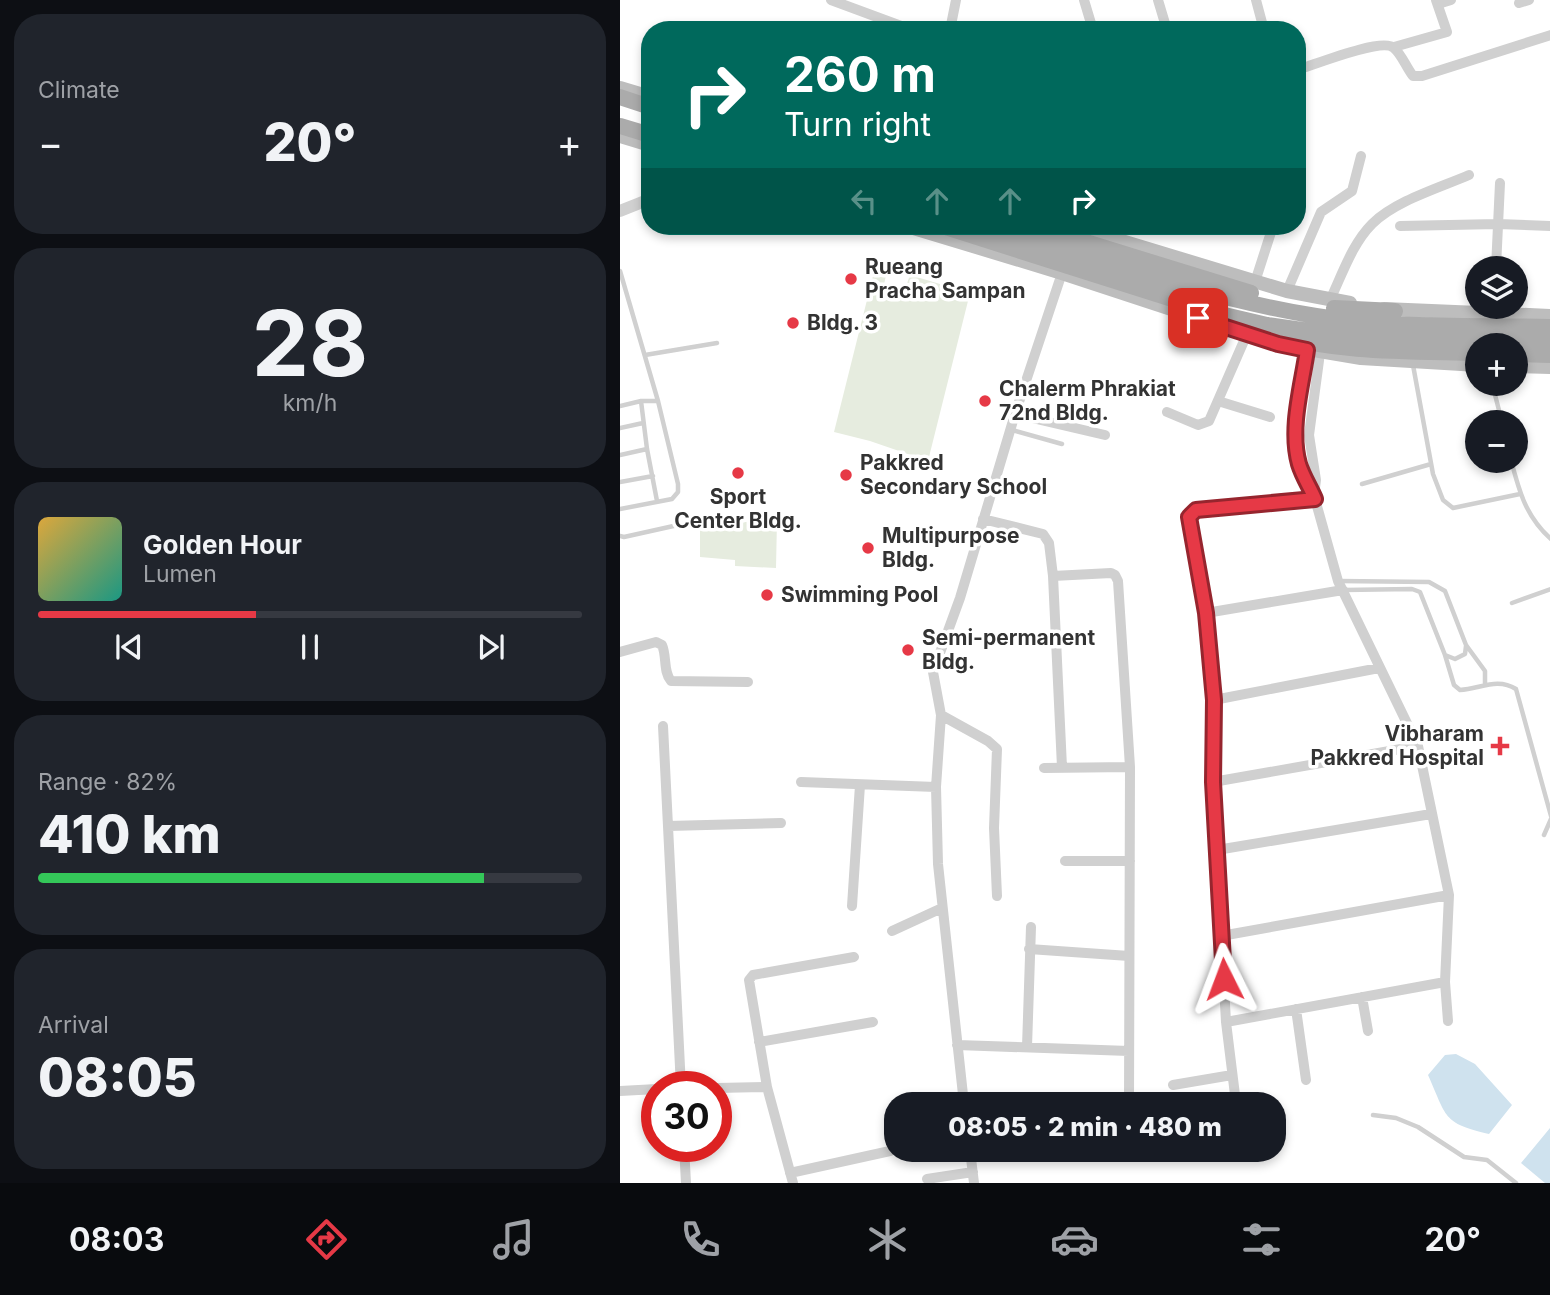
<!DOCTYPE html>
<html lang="en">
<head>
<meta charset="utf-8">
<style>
  :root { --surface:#171b24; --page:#20242c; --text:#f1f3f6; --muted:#9ea1a6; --line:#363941; --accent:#e63946 }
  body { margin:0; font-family:Inter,sans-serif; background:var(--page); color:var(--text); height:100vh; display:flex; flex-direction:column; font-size:26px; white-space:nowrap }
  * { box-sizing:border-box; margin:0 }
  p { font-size:23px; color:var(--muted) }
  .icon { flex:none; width:38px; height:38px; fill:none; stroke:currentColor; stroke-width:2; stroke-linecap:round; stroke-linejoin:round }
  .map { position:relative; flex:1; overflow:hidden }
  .side { display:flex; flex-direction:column; gap:14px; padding:14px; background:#0d0f14; width:620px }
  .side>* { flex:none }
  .guide { position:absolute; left:21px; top:21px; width:665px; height:214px; border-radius:28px; box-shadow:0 4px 10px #0003; background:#00695c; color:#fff; overflow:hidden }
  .fabs { position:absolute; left:845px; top:256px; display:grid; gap:14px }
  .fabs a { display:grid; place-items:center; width:63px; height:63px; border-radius:50%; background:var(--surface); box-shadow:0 4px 10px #0003; font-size:35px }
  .speed { position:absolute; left:21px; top:1071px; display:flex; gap:14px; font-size:35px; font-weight:700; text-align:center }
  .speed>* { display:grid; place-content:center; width:91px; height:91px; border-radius:50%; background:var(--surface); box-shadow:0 4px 10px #0003; line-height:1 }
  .speed .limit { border:10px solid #d22; background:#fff; color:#111 }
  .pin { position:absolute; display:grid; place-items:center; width:60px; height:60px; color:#fff; margin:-30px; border-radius:14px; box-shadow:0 4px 10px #0006 }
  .me { position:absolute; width:77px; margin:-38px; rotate:357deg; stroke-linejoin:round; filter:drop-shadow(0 0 5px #0008) }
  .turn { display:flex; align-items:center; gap:24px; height:147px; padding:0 28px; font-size:32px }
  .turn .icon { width:91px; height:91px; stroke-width:2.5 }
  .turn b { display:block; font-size:49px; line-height:60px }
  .lanes { display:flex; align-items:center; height:66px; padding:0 28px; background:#0003; justify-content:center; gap:35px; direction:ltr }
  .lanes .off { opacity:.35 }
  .big { font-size:52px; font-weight:800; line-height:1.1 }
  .side .card { flex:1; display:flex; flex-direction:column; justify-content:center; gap:10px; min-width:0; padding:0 24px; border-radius:28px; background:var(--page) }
  .side .dial { align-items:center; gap:0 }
  .dial b { font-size:91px; line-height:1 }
  .song { display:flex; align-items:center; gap:21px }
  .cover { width:84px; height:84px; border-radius:10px; background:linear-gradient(135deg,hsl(40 70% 55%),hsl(170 70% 35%)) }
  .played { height:7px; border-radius:4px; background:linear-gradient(90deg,var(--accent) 40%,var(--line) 40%) }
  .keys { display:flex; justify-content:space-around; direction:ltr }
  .heat { display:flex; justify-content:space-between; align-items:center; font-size:38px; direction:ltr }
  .charge { height:10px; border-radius:5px; background:linear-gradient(90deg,#34c759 82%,var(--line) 0) }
  .trip { position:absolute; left:264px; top:1092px; width:402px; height:70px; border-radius:28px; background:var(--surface); box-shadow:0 4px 10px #0003; font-weight:800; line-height:70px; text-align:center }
  .menu { display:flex; height:112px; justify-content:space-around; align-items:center; background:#090b0e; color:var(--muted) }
  .menu .icon { width:49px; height:49px }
  .menu .active { color:var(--accent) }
  .menu b { font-size:32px; color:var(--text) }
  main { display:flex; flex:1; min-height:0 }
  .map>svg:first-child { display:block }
</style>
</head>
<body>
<main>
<section class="side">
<div class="card"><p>Climate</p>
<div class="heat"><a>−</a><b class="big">20°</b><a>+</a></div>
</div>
<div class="card dial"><b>28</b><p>km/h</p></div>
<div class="card">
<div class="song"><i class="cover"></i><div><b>Golden Hour</b><p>Lumen</p></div></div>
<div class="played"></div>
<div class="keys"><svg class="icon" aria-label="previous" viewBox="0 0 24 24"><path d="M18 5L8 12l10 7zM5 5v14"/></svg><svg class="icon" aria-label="pause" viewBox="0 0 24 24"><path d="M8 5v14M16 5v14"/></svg><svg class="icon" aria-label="next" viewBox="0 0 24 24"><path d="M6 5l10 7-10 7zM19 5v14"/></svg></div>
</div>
<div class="card"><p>Range · 82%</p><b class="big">410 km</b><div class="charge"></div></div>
<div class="card"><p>Arrival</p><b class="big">08:05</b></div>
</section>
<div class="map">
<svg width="931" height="1183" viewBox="0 0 931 1183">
  <rect width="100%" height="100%" fill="#fff"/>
  <path fill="#e6ecdf" d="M255,268l12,3 -6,27 15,-9h9l5,-14 60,18 -42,168 -58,-20 -36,-9z
    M157,520l-1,48 -41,-2v-6l-35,-3v-32z"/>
  <path fill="#cfe2ee" d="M836,1054l19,10 37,41 -23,29c-47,-11 -42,-17 -61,-59l17,-20z
    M930,1128v55h-5l-24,-20z"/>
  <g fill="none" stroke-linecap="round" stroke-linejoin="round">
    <path stroke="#d0d0d0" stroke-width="4.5" d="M0,271l38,130h-17l6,48 10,52
      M25,355l72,-12
      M793,365l20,109 10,26 10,8 67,-14
      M872,383l10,39
      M0,406l21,-5
      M0,428l23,-5
      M392,430l50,14
      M0,455l27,-6
      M891,460c8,31 15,57 40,79
      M0,482l33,-6
      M742,484l69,-20
      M0,509l52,-10 6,-7v-8l-20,-83
      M0,536l4,1 63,-14
      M719,581l90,1 16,9 21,54 19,26v12
      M724,590l68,-1 8,3 25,63 9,30 6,5c20,-1 37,-13 56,-1l35,127
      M892,603l39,-14
      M825,655l10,4 10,-5 1,-8
      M924,835l7,-16
      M753,1115l23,3 22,9 46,30 23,3 29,23"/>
    <path stroke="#d0d0d0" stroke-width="10" d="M211,0l81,30
      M464,0l9,30
      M538,0l9,30
      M636,0l8,30
      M899,3l10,-3
      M818,4l13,-4
      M330,30l6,-30
      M774,47l53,-15 -11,-32
      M677,70c17,-5 85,-33 97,-22 8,7 12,19 19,28h9l129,-41
      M780,226l98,-2 53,2
      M876,268l4,-85
      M635,282l18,-56
      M667,291l34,-79 31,-21 9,-35
      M710,300c12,-25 22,-56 42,-76 23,-23 67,-36 97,-49
      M687,350l-12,84 4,28 7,22 9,15 23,82 80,165 31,149 -4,87 3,39
      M598,401l52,16
      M547,412l31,13 11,-4 38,-87
      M395,414l90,21
      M694,495l2,-15 -7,-45 11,-82
      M363,519l60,15 6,9 4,33 9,191
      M433,576l58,-3 4,2 3,6 12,186 -1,337
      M586,613l137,-23
      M0,652l36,-10 6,3c5,11 1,27 9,36l77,1
      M594,700l165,-32
      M321,715l47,26 9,8 -3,79 3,68
      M43,726l18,361
      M424,768l86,-1
      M181,782l135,5
      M593,782l205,-36
      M48,826l113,-3
      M597,850l214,-36
      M445,861h65
      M232,906l8,-121
      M272,931l50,-23
      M601,936l228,-41
      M409,949l100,7
      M742,997l6,34
      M676,1009l10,71
      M606,1022l219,-40
      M139,1042l114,-20
      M337,1045l172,6
      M407,1047l4,-120
      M553,1085l59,-10
      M96,1088l51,-1
      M0,1091l37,-2
      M616,1103l-10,-81 -13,-240 1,-82 -8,-87 -17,-96 7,-7 119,-11
      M344,1104l-26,-240 -2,-77 5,-72 -8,-43 27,-74 55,-184 47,-141
      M64,1146l2,37
      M350,1150l4,33
      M170,1173l100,-22
      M307,1179l46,-7
      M173,1183l-26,-96 -18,-107 4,-5 101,-18"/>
    <path stroke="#d0d0d0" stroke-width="12" d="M0,211l30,-12"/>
    <path stroke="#bdbdbd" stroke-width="14" d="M0,88l30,9
      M0,136l30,9
      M287,226l155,47 216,71 83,14 117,7
      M452,226l215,65 63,12
      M764,309l167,7
      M896,366l35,1"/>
    <path stroke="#ababab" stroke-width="16" d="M0,97l30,10
      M0,126l30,9
      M322,226l274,87 51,12 49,7 64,6 171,5
      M372,226c106,34 213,72 324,90 77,13 157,9 235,11
      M414,226l217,67
      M714,308l61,3
      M652,334c66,19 137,17 206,19
      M896,354l35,1"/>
  </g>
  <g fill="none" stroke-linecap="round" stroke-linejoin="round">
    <g stroke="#96252e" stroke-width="18">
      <path id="route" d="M578,318l80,26 29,6c-5,36 -18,78 -8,114 4,13 11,23 16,35l-119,11 -7,7 17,96 8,87 -1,82 11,197"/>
    </g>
    <use href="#route" stroke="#e63946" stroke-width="12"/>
  </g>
  <g fill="#e63946" stroke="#fff" stroke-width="2.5">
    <circle cx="231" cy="279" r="7"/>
    <circle cx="173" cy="323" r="7"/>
    <circle cx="365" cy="401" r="7"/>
    <circle cx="118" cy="473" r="7"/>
    <circle cx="226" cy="475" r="7"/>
    <circle cx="248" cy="548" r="7"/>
    <circle cx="147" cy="595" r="7"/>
    <circle cx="288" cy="650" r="7"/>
    <path d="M876.5 735.5h7v7h7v7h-7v7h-7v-7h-7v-7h7z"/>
  </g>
  <g text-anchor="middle" stroke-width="7" stroke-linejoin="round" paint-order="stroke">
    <g font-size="21" font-weight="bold" fill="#333" stroke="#fff" text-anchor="start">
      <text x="245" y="274">Rueang<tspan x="245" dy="24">Pracha Sampan</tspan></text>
      <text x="187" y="330">Bldg. 3</text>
      <text x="379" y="396">Chalerm Phrakiat<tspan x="379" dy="24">72nd Bldg.</tspan></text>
      <text x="240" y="470">Pakkred<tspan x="240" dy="24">Secondary School</tspan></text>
      <text x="118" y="504" text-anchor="middle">Sport<tspan x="118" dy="24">Center Bldg.</tspan></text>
      <text x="262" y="543">Multipurpose<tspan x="262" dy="24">Bldg.</tspan></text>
      <text x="161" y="602">Swimming Pool</text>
      <text x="302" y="645">Semi-permanent<tspan x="302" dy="24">Bldg.</tspan></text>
      <text x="864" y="741" text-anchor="end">Vibharam<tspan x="864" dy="24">Pakkred Hospital</tspan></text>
    </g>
  </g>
</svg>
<div class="fabs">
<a><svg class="icon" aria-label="layers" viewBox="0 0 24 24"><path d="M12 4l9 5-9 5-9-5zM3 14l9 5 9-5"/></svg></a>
<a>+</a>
<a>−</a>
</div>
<div class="speed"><div class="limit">30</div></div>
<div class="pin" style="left:578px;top:318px;background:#d93025"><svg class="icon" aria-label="arrive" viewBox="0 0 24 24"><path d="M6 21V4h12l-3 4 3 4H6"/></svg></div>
<svg class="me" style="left:604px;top:979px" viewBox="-20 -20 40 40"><path d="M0-17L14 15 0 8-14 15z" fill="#e63946" stroke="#fff" stroke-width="4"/></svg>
<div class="trip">08:05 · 2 min · 480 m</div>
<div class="guide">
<div class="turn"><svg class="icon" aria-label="right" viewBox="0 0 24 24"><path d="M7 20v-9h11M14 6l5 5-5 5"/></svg><div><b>260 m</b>Turn right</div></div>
<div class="lanes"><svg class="icon off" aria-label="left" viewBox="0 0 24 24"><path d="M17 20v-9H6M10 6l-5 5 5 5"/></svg><svg class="icon off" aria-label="ahead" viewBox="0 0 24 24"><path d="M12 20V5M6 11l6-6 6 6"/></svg><svg class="icon off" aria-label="ahead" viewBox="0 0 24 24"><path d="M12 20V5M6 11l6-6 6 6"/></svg><svg class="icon" aria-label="right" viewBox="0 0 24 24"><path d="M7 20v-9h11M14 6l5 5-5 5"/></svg></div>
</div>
</div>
</main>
<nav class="menu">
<b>08:03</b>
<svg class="icon active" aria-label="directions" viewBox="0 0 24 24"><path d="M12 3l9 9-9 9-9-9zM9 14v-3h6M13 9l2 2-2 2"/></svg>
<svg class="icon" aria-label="music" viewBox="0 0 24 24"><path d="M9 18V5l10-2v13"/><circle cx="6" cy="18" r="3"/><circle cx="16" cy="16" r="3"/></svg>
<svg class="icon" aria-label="phone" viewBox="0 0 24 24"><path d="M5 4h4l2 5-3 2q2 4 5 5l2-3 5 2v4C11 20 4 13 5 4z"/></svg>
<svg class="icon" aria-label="climate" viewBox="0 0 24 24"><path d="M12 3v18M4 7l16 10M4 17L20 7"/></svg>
<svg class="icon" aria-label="car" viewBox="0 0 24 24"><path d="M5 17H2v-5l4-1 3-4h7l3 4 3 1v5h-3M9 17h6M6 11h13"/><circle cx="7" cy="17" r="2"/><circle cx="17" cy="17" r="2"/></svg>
<svg class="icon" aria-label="filters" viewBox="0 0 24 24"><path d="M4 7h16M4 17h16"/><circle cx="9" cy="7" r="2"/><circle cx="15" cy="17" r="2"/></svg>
<b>20°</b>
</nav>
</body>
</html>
